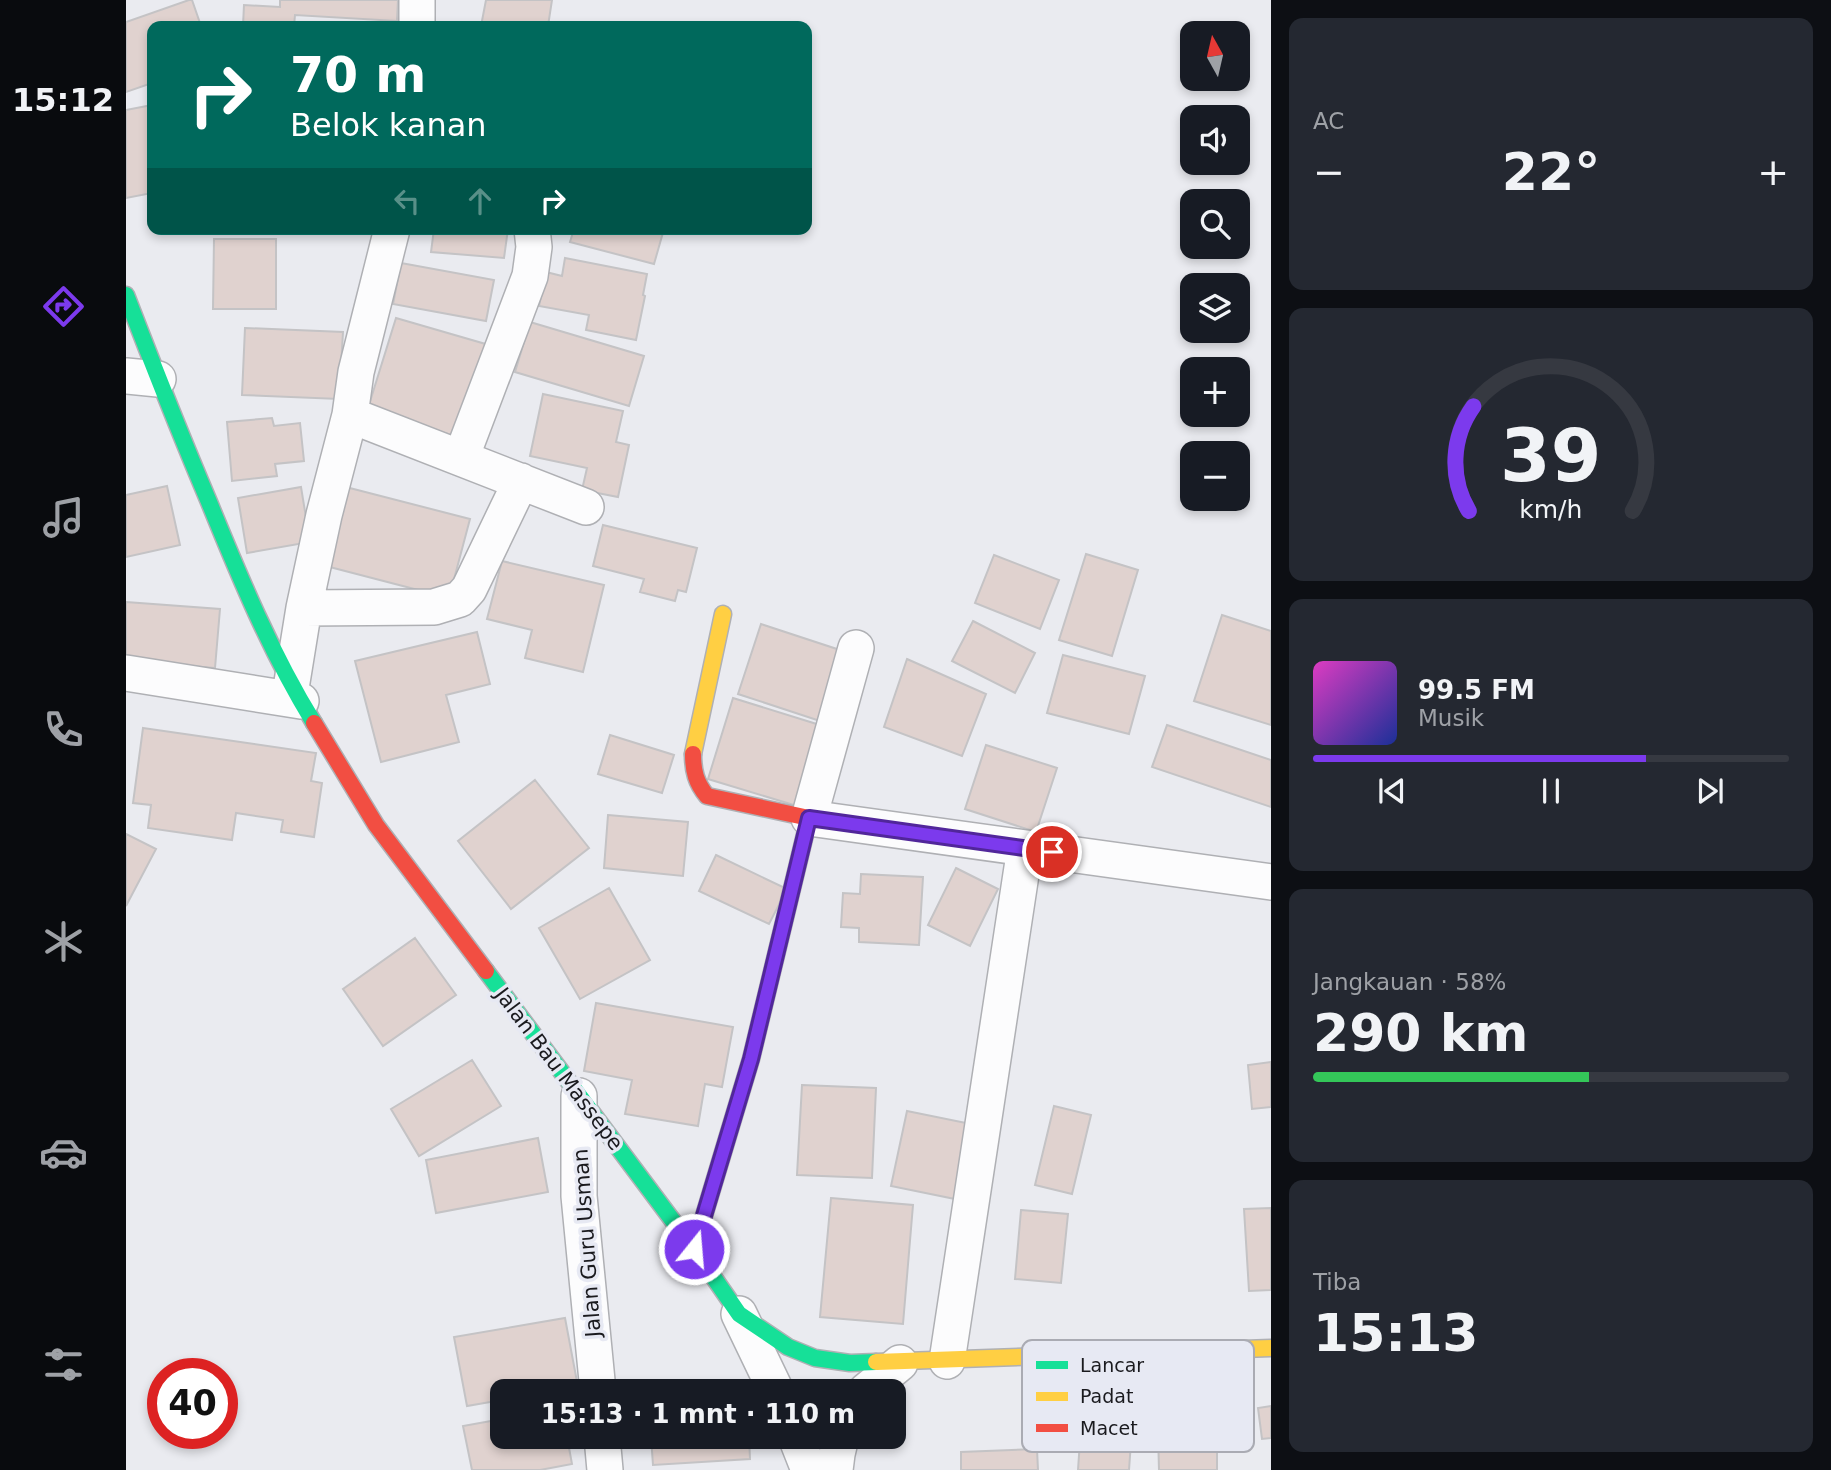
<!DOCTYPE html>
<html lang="id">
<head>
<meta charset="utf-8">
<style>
  :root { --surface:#171b24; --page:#242831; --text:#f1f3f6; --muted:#9ea1a6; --line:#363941; --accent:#7c3aed }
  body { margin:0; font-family:"DejaVu Sans",sans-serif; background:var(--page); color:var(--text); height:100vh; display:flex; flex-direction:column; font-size:26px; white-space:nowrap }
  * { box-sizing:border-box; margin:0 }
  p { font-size:23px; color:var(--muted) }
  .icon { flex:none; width:38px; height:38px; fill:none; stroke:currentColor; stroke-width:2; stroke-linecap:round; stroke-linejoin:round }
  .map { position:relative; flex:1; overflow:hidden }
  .panel { display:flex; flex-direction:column; gap:18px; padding:18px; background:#0d0f14; width:560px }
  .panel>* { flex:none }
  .hud { position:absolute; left:21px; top:21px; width:665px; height:214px; border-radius:14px; box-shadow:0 4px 10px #0003; background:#00695c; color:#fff; overflow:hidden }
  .needle { width:46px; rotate:352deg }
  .fabs { position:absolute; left:1054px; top:21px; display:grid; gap:14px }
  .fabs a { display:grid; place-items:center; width:70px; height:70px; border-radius:14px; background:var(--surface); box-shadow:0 4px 10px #0003; font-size:35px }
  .speed { position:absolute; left:21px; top:1358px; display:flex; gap:14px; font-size:35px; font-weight:700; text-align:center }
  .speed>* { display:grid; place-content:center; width:91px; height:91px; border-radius:50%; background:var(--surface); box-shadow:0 4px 10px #0003; line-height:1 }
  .speed .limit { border:10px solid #d22; background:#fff; color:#111 }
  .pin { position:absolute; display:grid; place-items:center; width:60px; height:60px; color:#fff; margin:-30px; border:4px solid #fff; border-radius:50%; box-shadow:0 2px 7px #0007 }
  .me { position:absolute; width:77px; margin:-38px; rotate:17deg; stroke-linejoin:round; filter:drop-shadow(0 0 5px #0008) }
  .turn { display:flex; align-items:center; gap:24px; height:147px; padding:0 28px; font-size:32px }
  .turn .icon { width:91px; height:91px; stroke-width:2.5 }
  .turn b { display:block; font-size:49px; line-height:60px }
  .lanes { display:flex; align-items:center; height:66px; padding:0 28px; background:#0003; justify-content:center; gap:35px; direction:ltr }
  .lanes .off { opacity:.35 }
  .big { font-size:52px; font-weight:800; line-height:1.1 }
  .panel .tile { flex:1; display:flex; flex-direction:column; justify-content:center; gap:10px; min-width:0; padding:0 24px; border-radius:14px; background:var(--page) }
  .panel .dial { align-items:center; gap:0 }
  .dial svg { height:182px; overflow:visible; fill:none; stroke:var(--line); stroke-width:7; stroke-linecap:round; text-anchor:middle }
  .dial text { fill:var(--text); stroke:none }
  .song { display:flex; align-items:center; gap:21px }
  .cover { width:84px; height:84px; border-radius:10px; background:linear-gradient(135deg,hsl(310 70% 55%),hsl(230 70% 35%)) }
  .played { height:7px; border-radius:4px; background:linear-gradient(90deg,var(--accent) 70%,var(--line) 70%) }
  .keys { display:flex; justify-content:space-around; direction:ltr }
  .heat { display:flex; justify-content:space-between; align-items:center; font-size:38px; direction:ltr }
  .charge { height:10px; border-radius:5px; background:linear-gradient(90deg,#34c759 58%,var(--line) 0) }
  .trip { position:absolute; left:364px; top:1379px; width:416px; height:70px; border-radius:14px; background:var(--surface); box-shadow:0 4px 10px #0003; font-weight:800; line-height:70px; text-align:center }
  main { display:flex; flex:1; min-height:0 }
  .dock { display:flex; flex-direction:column; width:126px; justify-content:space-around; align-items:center; background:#090b0e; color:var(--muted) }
  .dock .icon { width:49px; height:49px }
  .dock .current { color:var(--accent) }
  .dock b { font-size:32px; color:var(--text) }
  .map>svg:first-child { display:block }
</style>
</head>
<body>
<main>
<nav class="dock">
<b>15:12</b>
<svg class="icon current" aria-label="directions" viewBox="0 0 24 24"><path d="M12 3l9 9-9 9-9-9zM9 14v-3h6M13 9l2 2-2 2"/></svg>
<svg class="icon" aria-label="music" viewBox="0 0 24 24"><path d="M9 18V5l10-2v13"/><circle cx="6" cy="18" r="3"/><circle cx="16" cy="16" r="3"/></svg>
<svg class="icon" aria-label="phone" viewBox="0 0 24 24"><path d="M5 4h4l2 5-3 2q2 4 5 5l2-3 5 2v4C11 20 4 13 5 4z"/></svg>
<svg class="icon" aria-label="climate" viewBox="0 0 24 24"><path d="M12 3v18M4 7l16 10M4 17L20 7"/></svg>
<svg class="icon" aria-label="car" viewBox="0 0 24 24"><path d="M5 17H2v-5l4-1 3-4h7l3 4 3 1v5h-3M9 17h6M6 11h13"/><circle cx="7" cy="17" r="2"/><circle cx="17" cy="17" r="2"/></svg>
<svg class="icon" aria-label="filters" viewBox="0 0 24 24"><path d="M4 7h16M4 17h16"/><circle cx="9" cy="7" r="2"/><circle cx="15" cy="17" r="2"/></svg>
</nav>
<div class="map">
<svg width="1145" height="1470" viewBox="0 0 1145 1470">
  <rect width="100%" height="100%" fill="#eaebf0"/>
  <path fill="#e0d2cf" stroke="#c4c3c5" stroke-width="2" d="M63,0h3l9,26h-49v57l-26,9v-70z
    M154,0h118l-1,21 -102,-6 -1,11h-51l1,-21 36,2z
    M360,0h66l-4,26h-67z
    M26,105v88l-26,5v-88z
    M308,229h74l-4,29 -73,-6z
    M448,229h90l-10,35 -84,-22z
    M88,239h62v70h-63z
    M439,258l82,16 -4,21 2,1 -9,44 -50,-10 3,-15 -50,-9 7,-34 16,4z
    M275,263l93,17 -8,41 -93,-17z
    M270,318l93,27 -32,92 -89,-29z
    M404,322l114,34 -15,50 -114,-34z
    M119,328l98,4 -4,67 -97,-4z
    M417,394l80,17 -7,31 13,3 -11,52 -36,-7 5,-22 -57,-12z
    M146,418l2,8 26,-3 4,38 -29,3 2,12 -45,5 -5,-59z
    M41,486l13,59 -54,12v-62z
    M216,486l128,33 -21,79 -127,-33z
    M175,487l9,55 -63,11 -9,-55z
    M477,525l94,23 -11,44 -8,-2 -3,11 -35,-9 4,-13 -51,-13z
    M960,554l52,16 -26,86 -53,-16z
    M868,555l65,25 -19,49 -65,-26z
    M376,561l102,24 -21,87 -58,-14 7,-28 -45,-11z
    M0,602l94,7 -5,59 -89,-7z
    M1096,615l49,16v94l-77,-24z
    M847,621l62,32 -20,40 -63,-32z
    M635,624l85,28 -23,70 -85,-28z
    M351,632l13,52 -44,11 13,47 -78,20 -26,-101z
    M937,655l82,21 -16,58 -82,-21z
    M781,659l79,35 -24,62 -78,-29z
    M607,698l90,28 -26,80 -89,-27z
    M1041,725l104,35v47l-119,-40z
    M17,728l173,25 -5,28 11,2 -8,54 -33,-5 2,-12 -47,-7 -4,27 -84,-12 3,-23 -18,-2z
    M484,735l64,20 -12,38 -64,-19z
    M860,745l71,23 -21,64 -71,-23z
    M409,780l54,68 -78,61 -53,-68z
    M482,815l80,7 -5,54 -79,-8z
    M0,834l30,15 -30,57z
    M590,855l71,34 -18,35 -70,-33z
    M830,868l42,21 -28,57 -42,-21z
    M735,874l62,3 -4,68 -60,-3v-14l-18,-1 2,-34 17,1z
    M483,888l41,72 -70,39 -41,-71z
    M289,938l41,57 -73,51 -40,-57z
    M470,1003l137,24 -11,60 -17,-3 -7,42 -73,-12 7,-34 -48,-9z
    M346,1060l29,46 -82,50 -28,-47z
    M1145,1062v45l-19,2 -4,-44z
    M676,1085l74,3 -4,90 -75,-3z
    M928,1106l37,9 -19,79 -37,-9z
    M781,1111l64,13 -16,75 -64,-13z
    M412,1138l10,54 -112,21 -10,-53z
    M705,1198l82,7 -10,119 -83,-7z
    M1145,1208v82l-22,1 -5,-82z
    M895,1210l47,4 -7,69 -46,-4z
    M439,1318l13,69 -26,4h-50v9l-35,6 -13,-69z
    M1145,1406v32l-9,1 -4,-31z
    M376,1419v18h65l5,27 -32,6h-68l-9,-44z
    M955,1426l51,2 -3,42h-51z
    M1091,1431v39h-58l-1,-38z
    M525,1437h98l1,22 -97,6z
    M911,1449l1,21h-77v-18z"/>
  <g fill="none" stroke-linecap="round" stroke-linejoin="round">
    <g stroke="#afb0b4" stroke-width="38">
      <path id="street" d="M291,0v26
        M0,376l32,3
        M224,415l236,92
        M335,458l69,-182 4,-29 -2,-18
        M178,608l130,-1 26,-8 9,-10 52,-108
        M730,648l-47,170 462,64
        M0,673l175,28
        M166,682l12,-74 20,-93 26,-100 6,-43 36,-143
        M453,1096v100l19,195
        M613,1314l37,77
        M821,1361l78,-513
        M740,1391l34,-28
        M476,1437l3,33
        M670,1437l13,33
        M709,1470l2,-16 4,-17"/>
    </g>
    <g stroke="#afb0b4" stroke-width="19">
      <path id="fast" d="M0,295c27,70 54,139 83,207 31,76 62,151 105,221
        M360,971l208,278 45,65 49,33 27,11 35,5 26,-1"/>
    </g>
    <g stroke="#afb0b4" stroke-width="19">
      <path id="slow" d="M567,754l30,-140
        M750,1362l395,-14"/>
    </g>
    <g stroke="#afb0b4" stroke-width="19">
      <path id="jam" d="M188,723l62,102 110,146
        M567,754c0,17 3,29 14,42l102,22 -58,241 -57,190"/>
    </g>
    <use href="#street" stroke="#fcfcfd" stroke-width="35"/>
    <use href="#fast" stroke="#16e098" stroke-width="16"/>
    <use href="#slow" stroke="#ffcf43" stroke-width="16"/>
    <use href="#jam" stroke="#f24e42" stroke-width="16"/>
  </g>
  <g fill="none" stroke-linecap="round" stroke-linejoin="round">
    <g stroke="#51269a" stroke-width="18">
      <path id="route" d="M568,1249l57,-190 58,-241 243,34"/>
    </g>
    <use href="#route" stroke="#7c3aed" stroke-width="12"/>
  </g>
  <g text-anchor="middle" stroke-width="7" stroke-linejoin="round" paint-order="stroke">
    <g font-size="21" fill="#1a1a1e" stroke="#e7e9f3">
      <text transform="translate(433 1069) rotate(53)" y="7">Jalan Bau Massepe</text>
      <text transform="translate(461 1243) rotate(-94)" y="7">Jalan Guru Usman</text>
    </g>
  </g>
  <rect x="896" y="1340" width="232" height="112" rx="10" fill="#e7e9f3" stroke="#aaabb3" stroke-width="2"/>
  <rect x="910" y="1361" width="32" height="8" fill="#16e098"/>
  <rect x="910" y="1392" width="32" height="9" fill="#ffcf43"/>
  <rect x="910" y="1424" width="32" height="8" fill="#f24e42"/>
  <g font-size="19" fill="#1a1a1e">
    <text x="954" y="1372">Lancar</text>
    <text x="954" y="1403">Padat</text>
    <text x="954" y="1435">Macet</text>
  </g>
</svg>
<div class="fabs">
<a><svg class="needle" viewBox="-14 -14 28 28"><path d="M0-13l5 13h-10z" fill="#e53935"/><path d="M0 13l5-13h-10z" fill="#9ea1a6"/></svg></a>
<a><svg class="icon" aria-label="sound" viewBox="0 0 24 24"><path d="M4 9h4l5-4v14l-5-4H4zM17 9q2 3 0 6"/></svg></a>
<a><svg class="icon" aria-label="search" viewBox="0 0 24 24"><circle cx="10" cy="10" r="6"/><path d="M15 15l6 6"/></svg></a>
<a><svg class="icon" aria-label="layers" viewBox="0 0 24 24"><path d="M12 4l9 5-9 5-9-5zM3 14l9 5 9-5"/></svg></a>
<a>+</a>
<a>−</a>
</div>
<div class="speed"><div class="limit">40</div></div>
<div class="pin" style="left:926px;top:852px;background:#d93025"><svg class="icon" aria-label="arrive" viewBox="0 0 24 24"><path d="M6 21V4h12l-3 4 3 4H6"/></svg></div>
<svg class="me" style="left:568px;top:1249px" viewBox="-20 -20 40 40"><circle r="17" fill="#7c3aed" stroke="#fff" stroke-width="3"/><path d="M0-11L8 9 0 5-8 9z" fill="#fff"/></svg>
<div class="trip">15:13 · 1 mnt · 110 m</div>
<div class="hud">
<div class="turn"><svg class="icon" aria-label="right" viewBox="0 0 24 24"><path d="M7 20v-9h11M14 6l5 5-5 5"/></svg><div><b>70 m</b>Belok kanan</div></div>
<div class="lanes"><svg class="icon off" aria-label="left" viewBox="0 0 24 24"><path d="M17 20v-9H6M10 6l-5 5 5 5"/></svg><svg class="icon off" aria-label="ahead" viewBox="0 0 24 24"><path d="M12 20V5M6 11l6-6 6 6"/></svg><svg class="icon" aria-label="right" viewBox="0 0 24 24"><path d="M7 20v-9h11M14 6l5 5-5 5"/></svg></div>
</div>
</div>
<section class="panel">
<div class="tile"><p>AC</p>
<div class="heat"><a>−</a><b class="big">22°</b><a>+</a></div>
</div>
<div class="tile dial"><svg viewBox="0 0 100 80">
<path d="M14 69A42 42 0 1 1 86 69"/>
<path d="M14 69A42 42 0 0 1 16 23" stroke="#7c3aed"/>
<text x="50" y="56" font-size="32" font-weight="700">39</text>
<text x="50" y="72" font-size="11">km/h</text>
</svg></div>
<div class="tile">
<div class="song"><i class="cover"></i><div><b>99.5 FM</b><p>Musik</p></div></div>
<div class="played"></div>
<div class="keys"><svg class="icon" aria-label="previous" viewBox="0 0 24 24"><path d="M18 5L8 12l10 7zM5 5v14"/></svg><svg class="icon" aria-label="pause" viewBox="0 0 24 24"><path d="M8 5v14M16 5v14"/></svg><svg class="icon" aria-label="next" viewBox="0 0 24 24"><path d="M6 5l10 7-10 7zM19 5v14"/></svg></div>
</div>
<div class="tile"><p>Jangkauan · 58%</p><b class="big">290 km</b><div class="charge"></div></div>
<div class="tile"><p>Tiba</p><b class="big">15:13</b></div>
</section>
</main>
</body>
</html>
